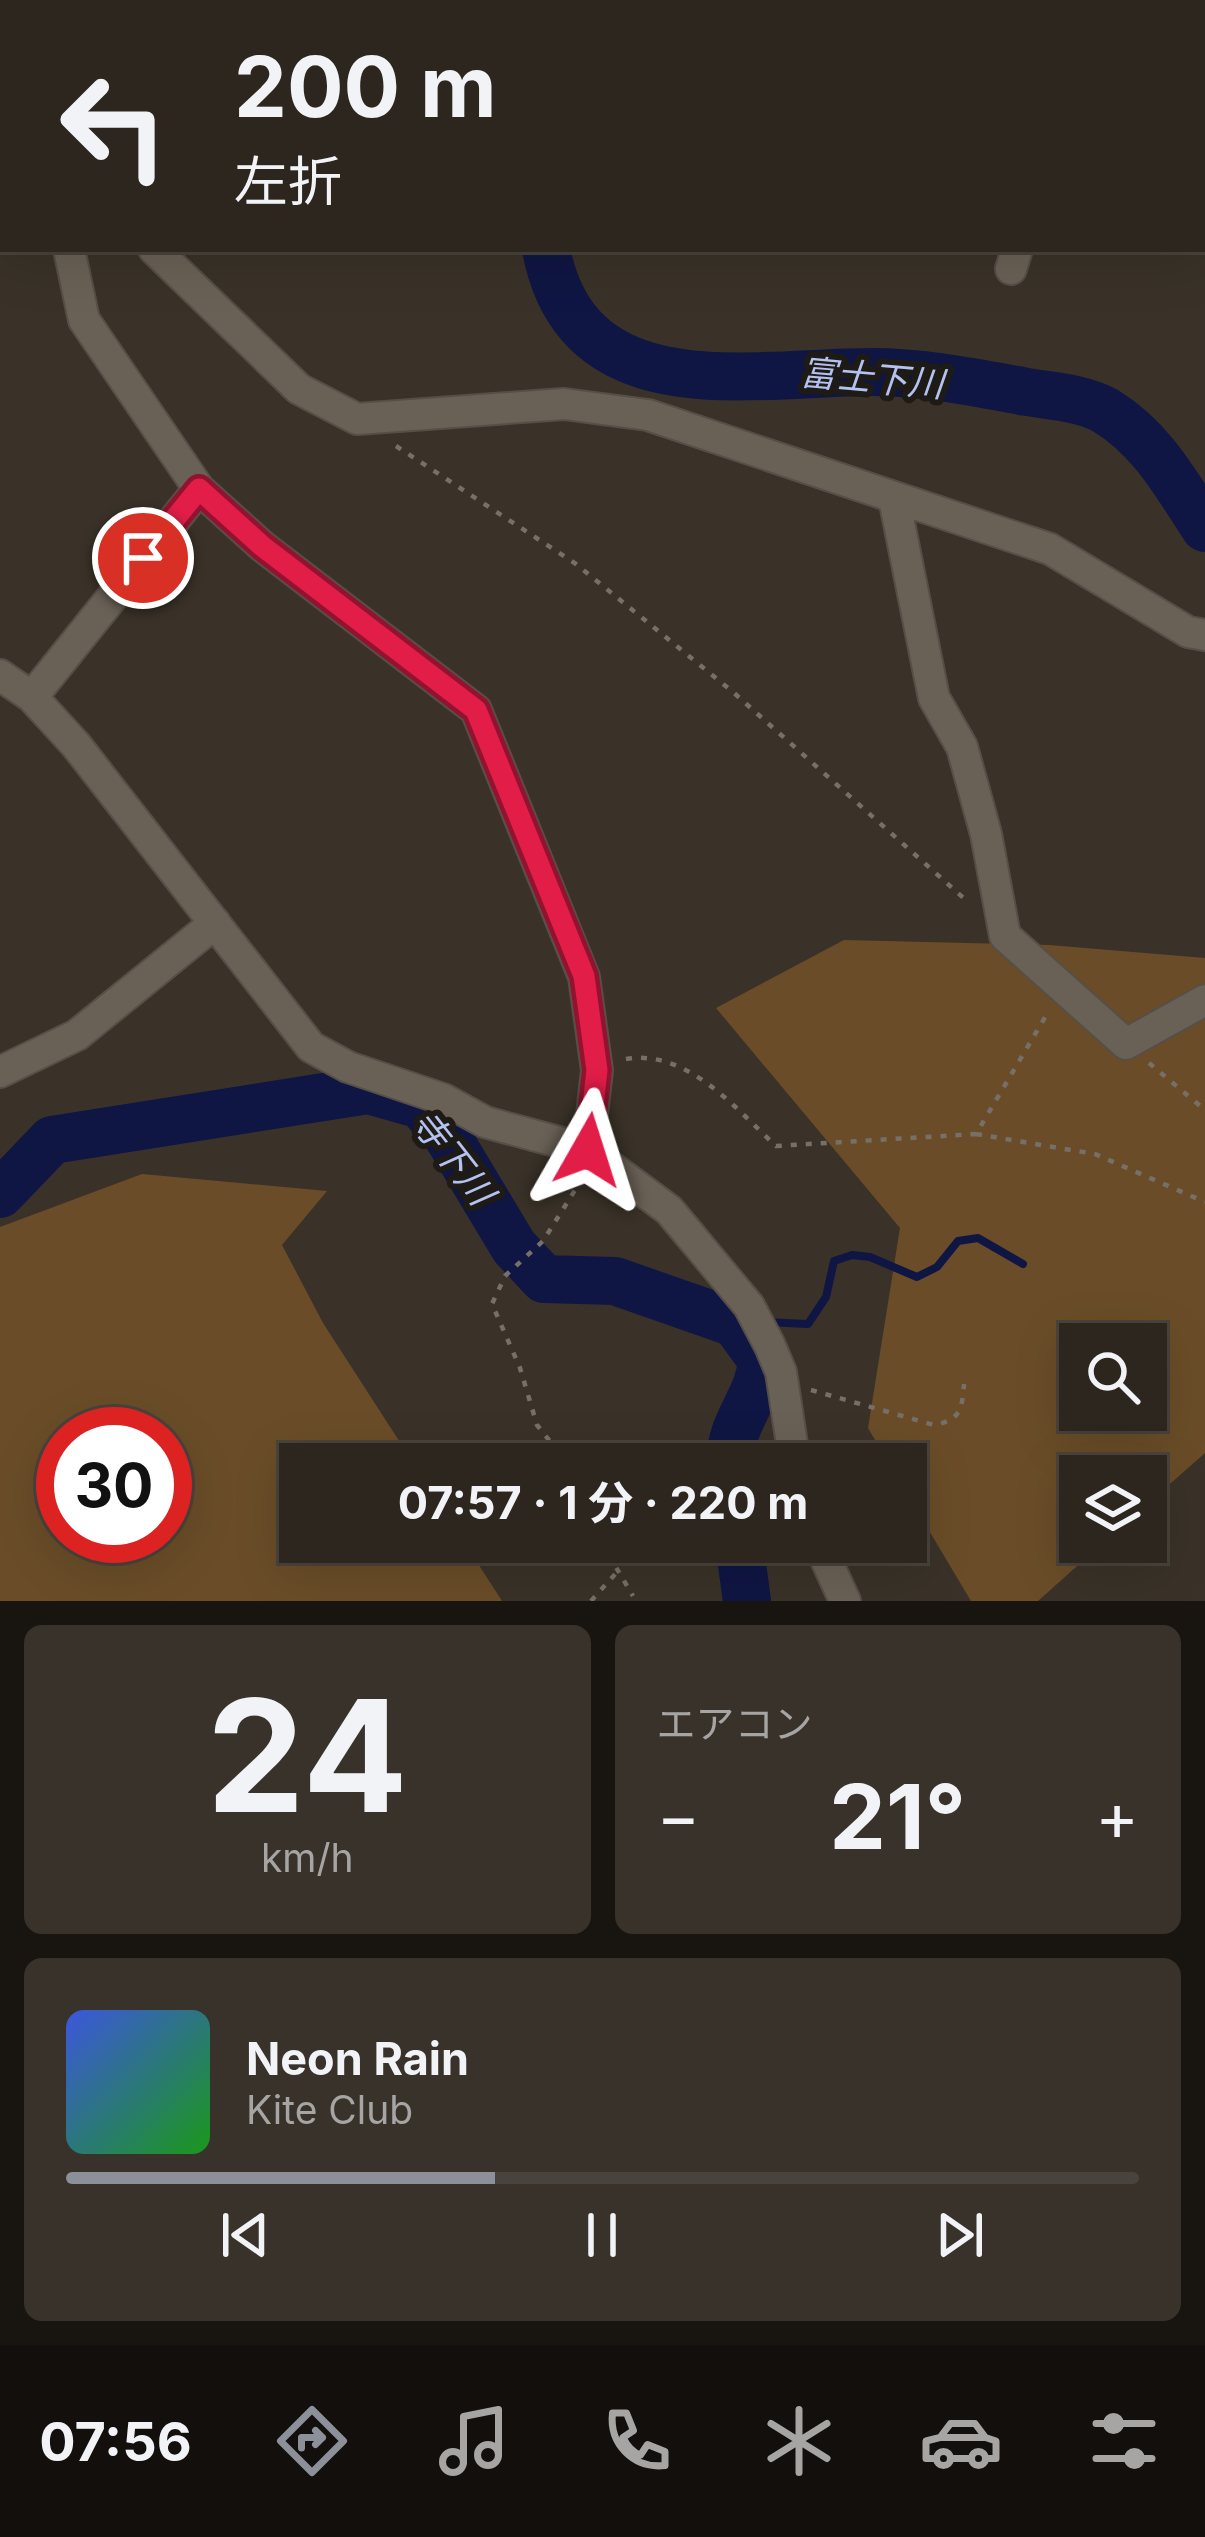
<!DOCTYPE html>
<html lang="ja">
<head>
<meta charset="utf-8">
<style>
  :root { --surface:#2c261e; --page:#38322b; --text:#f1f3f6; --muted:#a6a5a4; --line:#48433c; --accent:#8c9099 }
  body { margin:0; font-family:Inter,"Noto Sans JP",sans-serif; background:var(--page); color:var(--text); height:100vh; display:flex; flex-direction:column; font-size:45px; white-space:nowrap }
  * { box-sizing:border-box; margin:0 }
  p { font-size:39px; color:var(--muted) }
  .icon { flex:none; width:66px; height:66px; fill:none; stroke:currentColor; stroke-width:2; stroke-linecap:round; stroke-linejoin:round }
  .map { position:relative; height:1601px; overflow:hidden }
  .details { display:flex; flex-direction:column; gap:24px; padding:24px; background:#181510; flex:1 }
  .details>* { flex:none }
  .banner { position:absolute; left:0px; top:0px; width:1206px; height:252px; box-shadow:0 12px 48px #0002,0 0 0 3px var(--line); background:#2c261e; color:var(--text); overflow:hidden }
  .tools { position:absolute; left:1059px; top:1323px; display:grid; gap:24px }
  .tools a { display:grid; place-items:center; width:108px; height:108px; border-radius:0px; background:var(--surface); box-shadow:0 12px 48px #0002,0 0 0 3px var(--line); font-size:60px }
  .speed { position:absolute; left:36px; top:1407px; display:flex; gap:24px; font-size:60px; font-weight:700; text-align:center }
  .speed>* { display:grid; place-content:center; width:156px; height:156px; border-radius:50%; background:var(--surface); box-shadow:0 12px 48px #0002,0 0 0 3px var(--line); line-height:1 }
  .speed .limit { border:18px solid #d22; background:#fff; color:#111 }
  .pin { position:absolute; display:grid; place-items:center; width:102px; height:102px; color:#fff; margin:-51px; border:6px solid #fff; border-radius:50%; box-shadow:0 3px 12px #0007 }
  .me { position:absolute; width:132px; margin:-66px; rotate:6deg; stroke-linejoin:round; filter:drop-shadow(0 0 9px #0008) }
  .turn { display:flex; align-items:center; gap:42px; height:252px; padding:0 36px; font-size:54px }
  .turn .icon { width:156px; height:156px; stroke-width:2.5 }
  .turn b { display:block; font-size:84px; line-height:102px }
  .big { font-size:90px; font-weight:700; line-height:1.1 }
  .details .card { flex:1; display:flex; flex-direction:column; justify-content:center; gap:18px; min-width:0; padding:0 42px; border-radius:18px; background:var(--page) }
  .details .dial { align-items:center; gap:0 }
  .dial b { font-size:156px; line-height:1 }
  .song { display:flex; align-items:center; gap:36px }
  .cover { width:144px; height:144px; border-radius:18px; background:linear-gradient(135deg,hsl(230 70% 55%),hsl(120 70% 35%)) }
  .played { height:12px; border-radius:6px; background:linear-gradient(90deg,var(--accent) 40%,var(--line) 40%) }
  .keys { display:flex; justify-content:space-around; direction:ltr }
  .heat { display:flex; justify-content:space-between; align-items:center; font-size:66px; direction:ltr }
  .details .tiles { flex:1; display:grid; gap:24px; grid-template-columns:1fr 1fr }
  .card:last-child { grid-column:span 2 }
  .trip { position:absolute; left:279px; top:1443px; width:648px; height:120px; border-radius:0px; background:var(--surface); box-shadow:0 12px 48px #0002,0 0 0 3px var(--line); font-weight:700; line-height:120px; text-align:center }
  .tab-bar { display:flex; height:192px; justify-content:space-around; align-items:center; background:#120f0c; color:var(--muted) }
  .tab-bar .icon { width:84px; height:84px }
  .tab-bar .active { color:var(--accent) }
  .tab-bar b { font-size:54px; color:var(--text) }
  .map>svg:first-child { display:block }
</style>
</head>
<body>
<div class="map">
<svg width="1205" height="1601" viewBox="0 0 1205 1601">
  <rect width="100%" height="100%" fill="#3a3228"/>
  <path fill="#6a4d28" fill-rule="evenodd" d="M697,0h262l-258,3z
    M844,940l205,5 156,13v495l-59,52v-29h-66v66h24l-66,59h-67l-65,-109v-28h-17l-21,-36 32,-200 -184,-220zM1080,1344h66v66h-66z
    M142,1174l185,17 -45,54 41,78 91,141h-114v78h164l38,59h-502v-374zM165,1434v102h-102v-102z"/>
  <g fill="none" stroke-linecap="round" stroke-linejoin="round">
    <path stroke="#0f1643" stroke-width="8" d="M765,1322l43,2 18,-27 8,-36 18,-6 18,2 47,20 20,-10 21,-26 20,-3 45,26"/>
    <path stroke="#0f1643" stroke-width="48" d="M458,0l2,3
      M546,249c31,164 203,123 327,123 51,0 104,11 154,20 25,4 57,6 79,19 46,28 70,73 99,117
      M0,1194l52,-54 316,-50 53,15 27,32 66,110 30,32 71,2 120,42 27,37c-2,39 -34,63 -31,104
      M739,1542l8,59"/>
    <g stroke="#564f47" stroke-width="34">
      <path id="minor" d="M505,0l2,3
        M81,3l4,-3
        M1203,40h2
        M0,63l3,-2
        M0,105l3,3
        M69,249l15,71 115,169 63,57 214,164 108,267 13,93 -9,80
        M154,249l145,140 58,30 207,-15 84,11 402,134 138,83 17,3
        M1011,269l6,-20
        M894,498l40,200 28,49 24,87 19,102 121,108 79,-44
        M0,675l32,22 44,48 235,302 37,20 95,32 42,23 103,28 81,60 80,96 21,40 11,26 14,92
        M32,697l167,-208
        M0,1072l77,-37 138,-112
        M818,1542l27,59"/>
    </g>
    <path stroke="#777068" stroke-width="4.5" stroke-dasharray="6 9" stroke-linecap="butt" d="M396,446l180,118 157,128 235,210
      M626,1059c61,-10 108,48 150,87l200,-12 71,-120
      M1149,1063l56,47
      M976,1134l119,20 110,48
      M811,1390l123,35c27,-5 28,-16 30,-41
      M568,1464l-31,-39 -17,-57 -28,-64 13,-28 38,-35 39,-62
      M601,1542l32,54
      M591,1601l26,-29"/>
    <use href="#minor" stroke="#6a6156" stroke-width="30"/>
  </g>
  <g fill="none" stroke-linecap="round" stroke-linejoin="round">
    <g stroke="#92132f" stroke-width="30">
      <path id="route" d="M143,558l56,-69 63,57 214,164 108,266 13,94 -9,80"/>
    </g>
    <use href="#route" stroke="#e11d48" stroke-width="21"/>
  </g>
  <g text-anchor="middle" stroke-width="12" stroke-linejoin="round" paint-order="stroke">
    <g font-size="36" font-style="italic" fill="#b3c2f1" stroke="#1e1a16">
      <text transform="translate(872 378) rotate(5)" y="13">富士下川</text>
      <text transform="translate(453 1157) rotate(52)" y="13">寺下川</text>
    </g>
  </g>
</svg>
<div class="tools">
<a><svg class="icon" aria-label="search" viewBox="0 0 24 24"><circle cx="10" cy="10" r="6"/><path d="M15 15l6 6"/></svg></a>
<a><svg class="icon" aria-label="layers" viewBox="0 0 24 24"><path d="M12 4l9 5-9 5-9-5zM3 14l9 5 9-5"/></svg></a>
</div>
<div class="speed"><div class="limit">30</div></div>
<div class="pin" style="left:143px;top:558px;background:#d93025"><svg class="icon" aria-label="arrive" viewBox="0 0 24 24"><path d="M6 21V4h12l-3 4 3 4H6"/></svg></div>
<svg class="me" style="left:588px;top:1150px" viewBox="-20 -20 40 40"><path d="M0-17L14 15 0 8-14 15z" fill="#e11d48" stroke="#fff" stroke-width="4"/></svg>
<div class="trip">07:57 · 1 分 · 220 m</div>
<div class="banner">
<div class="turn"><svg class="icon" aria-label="left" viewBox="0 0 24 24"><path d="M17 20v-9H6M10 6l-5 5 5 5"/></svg><div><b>200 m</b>左折</div></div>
</div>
</div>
<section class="details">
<div class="tiles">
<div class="card dial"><b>24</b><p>km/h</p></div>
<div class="card"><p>エアコン</p>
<div class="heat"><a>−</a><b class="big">21°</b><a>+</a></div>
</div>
<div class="card">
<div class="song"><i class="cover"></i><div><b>Neon Rain</b><p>Kite Club</p></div></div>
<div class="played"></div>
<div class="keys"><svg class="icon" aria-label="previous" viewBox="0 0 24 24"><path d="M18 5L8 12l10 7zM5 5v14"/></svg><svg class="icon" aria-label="pause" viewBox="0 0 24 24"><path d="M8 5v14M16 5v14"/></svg><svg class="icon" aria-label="next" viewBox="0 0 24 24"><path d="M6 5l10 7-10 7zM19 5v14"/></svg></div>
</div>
</div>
</section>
<nav class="tab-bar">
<b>07:56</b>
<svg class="icon active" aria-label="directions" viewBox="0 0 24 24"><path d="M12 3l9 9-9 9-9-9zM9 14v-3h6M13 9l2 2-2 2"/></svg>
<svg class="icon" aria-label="music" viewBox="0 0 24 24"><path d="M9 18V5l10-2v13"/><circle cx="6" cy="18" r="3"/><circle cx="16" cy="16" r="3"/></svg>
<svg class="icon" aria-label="phone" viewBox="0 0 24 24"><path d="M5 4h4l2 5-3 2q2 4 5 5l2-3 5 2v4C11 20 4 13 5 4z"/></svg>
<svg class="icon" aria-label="climate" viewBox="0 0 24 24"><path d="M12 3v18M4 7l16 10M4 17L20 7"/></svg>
<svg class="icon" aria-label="car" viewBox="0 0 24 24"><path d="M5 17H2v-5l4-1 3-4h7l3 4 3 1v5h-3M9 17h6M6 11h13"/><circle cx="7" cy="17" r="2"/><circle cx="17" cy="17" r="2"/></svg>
<svg class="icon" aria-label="filters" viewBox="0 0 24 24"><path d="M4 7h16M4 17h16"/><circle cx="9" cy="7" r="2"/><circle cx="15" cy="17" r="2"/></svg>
</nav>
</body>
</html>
